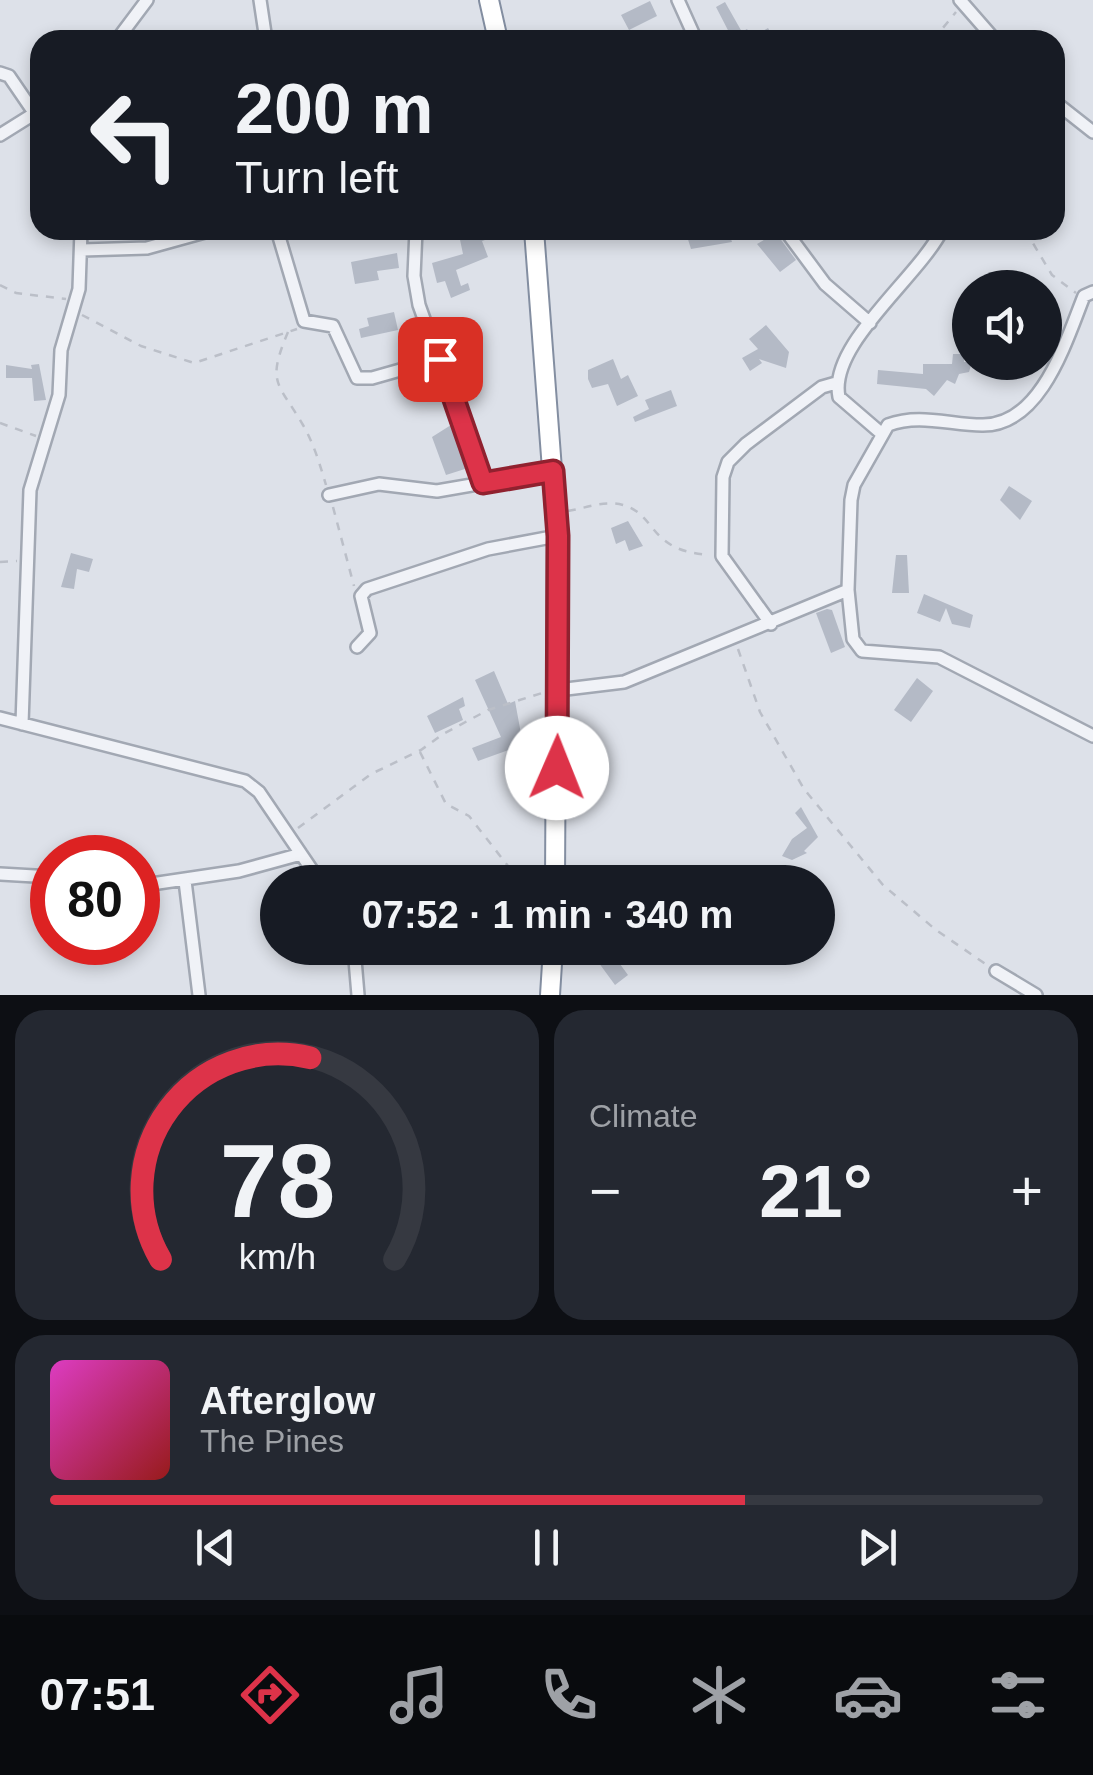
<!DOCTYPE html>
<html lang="en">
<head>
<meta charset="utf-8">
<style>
  :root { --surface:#171b24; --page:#242831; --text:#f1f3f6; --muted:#9ea1a6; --line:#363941; --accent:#dd3349 }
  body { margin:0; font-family:Arial,sans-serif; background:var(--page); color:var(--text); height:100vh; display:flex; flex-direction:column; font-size:38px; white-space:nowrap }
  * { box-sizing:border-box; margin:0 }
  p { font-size:32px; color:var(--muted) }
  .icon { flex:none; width:55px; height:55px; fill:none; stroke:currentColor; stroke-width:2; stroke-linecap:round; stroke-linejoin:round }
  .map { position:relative; height:995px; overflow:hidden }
  .sheet { display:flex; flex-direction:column; gap:15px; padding:15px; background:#0d0f14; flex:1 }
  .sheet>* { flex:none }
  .top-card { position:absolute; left:30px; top:30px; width:1035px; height:210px; border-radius:30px; box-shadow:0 5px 15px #0003; background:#171b24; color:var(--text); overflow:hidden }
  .tools { position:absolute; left:952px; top:270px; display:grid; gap:20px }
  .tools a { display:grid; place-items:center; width:110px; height:110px; border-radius:50%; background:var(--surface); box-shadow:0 5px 15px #0003; font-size:50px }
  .speed { position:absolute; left:30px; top:835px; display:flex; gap:20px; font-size:50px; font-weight:700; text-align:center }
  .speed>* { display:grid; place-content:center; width:130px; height:130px; border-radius:50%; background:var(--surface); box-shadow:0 5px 15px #0003; line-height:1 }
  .speed .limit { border:15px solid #d22; background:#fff; color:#111 }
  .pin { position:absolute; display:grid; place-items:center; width:85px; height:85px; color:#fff; margin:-42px; border-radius:20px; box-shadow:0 5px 15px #0006 }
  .me { position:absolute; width:110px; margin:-55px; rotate:1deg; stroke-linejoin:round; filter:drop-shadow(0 0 8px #0008) }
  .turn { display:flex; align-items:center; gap:35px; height:210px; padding:0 40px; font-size:45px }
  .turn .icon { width:130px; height:130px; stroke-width:2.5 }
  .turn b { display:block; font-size:70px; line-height:85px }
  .big { font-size:75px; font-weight:700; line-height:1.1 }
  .sheet .card { flex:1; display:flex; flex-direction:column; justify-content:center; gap:15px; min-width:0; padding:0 35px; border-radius:30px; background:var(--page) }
  .sheet .dial { align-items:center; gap:0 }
  .dial svg { height:260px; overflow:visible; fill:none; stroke:var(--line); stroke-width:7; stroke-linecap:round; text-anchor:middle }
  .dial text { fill:var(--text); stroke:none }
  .song { display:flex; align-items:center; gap:30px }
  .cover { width:120px; height:120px; border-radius:15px; background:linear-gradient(135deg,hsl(310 70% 55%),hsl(0 70% 35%)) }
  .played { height:10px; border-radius:5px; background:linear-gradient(90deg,var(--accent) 70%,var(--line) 70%) }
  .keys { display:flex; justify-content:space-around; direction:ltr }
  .heat { display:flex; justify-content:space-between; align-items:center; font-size:55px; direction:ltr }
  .sheet .tiles { flex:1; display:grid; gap:15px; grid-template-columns:1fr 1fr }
  .card:last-child { grid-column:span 2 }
  .trip { position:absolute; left:260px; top:865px; width:575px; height:100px; border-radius:50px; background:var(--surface); box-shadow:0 5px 15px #0003; font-weight:700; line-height:100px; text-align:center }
  .tabs { display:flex; height:160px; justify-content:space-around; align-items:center; background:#090b0e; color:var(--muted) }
  .tabs .icon { width:70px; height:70px }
  .tabs .active { color:var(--accent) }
  .tabs b { font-size:45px; color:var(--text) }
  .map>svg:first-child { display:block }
</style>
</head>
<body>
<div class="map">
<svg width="1093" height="995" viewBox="0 0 1093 995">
  <rect width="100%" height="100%" fill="#dde1e9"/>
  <path fill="#b4bac6" d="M650,1l7,15 -28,14 -8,-15z
    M725,2l17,30 5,-3 5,8 16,-9 7,12h-47l4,-2 -16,-31z
    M458,230h31l2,8 -9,3 6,16 -32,13 5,16 7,-3 2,7 -19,8 -6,-17 -8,2 -5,-20 31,-9z
    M689,230h39l4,12 -41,7 -5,-16z
    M776,233l20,27 -16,12 -23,-28z
    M397,253l2,15 -22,3 2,9 -24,4 -4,-22z
    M394,312l4,18 -37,8 -2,-9 10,-3 -2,-8z
    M766,325l23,27 -3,16 -27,-9 3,4 -12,8 -8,-13 16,-9 -9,-10z
    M953,354h11v8h8l-3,10 -10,2 -4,10 -8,-4 -13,16 -8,-7 -49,-5 1,-14 45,4v-10h29z
    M613,359l8,20 7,-4 10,21 -21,10 -9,-22 -16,4 -4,-9v-9z
    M39,364l7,36 -12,1 -2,-23h-26v-13l26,4 -1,-4z
    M671,390l6,16 -42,16 -2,-5 16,-8 -4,-9z
    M451,425l17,43 -22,7 -14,-38z
    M1009,486l23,15 -12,19 -20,-20z
    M628,521l15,25 -14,5 -4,-11 -9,4 -5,-16z
    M71,553l22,6 -4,13 -12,-3 -3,20 -13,-2z
    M896,555h11l2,38h-17z
    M924,594l49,21 -3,13 -18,-4 -6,-16 -6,14 -23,-9z
    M827,609l5,1 13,37 -14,6 -15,-40z
    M494,671l14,33 7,-3 8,44 -45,16 -6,-13 29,-11 -26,-57z
    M917,678l16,13 -22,31 -17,-12z
    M463,697l2,9 -6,3 4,11 -28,13 -8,-17z
    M801,807l17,30 -14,14 3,2 -15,7 -10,-4 10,-17 15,-11 -12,-15z
    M609,949l19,26 -13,10 -19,-26z"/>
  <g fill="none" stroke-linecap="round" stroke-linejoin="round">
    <g stroke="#a2a8b3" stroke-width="16">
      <path id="minor" d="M260,0l6,40
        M678,0l18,40
        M960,0l35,40
        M117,40l30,-40
        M0,73l9,3 26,38
        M1055,102l38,30
        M0,135l40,-25
        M277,230l27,91 29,5 24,52h15l67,-19
        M416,230l-2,46 5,29 64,178
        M785,230l40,54 45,39
        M82,250l65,-2 65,-18
        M1093,292l-9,4c-18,45 -43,130 -102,129 -31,0 -63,-12 -94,0l-34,60 -3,15 -3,90 5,49 9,12 77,6 154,79
        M882,434l-43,-37c-11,-52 78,-118 103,-167
        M329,495l50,-11 58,7 116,-20
        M771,624l-49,-68 1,-79 5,-15 18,-18 76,-57 14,-4
        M357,647l13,-14 -9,-37 6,-7 121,-40 69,-13
        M558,690l66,-8 224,-92
        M0,718l245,63 14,11 61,90
        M22,724l8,-234 29,-95 2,-45 18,-61 2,-59
        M0,874l52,3
        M185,881l14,114
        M138,886l101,-15 62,-17
        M354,948l4,47
        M996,971l40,24"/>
    </g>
    <g stroke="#838ea1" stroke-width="22">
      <path id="highway" d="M489,0l9,40
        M534,230l23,306 -2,346
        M550,995l3,-47"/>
    </g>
    <path stroke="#bbbfc8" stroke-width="2.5" stroke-dasharray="8 8" stroke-linecap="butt" d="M933,40l23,-28
      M1025,230l27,45 24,18
      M0,285l16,8 50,6
      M82,315l59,31 53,17 103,-34
      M288,332c-22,52 -10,50 15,93 11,19 17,40 23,60
      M0,423l36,13
      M333,507l21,79
      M568,511c18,-3 37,-11 55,-6 35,10 24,46 87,50
      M0,562l17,-1
      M738,649l22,63 44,77 79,96 53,45 51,35
      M420,752l26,52 23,12 39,50 30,16
      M298,828l73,-54 50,-24 22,-16 45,-24 54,-17"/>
    <use href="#minor" stroke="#f0f2f7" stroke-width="11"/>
    <use href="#highway" stroke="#fff" stroke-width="18"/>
  </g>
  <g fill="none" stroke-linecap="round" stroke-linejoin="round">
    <g stroke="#90212f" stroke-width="25">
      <path id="route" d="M440,359l43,124 70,-12 5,65 -1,232"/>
    </g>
    <use href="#route" stroke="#dd3349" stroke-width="18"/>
  </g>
</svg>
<div class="tools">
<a><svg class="icon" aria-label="sound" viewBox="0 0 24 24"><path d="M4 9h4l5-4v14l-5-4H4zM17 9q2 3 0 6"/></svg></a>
</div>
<div class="speed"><div class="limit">80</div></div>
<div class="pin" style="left:440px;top:359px;background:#d93025"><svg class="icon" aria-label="arrive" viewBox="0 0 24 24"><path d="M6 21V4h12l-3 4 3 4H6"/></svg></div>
<svg class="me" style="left:557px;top:768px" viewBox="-20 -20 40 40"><circle r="19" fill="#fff"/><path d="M0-13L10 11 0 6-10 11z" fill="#dd3349"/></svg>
<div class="trip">07:52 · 1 min · 340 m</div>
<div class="top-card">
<div class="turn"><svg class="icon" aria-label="left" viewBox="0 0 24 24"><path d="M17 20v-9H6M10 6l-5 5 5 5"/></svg><div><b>200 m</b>Turn left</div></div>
</div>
</div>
<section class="sheet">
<div class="tiles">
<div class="card dial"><svg viewBox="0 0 100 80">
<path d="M14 69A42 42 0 1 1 86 69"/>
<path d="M14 69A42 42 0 0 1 60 7" stroke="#dd3349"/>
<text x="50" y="56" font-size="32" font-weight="700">78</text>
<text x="50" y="72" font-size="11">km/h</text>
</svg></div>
<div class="card"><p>Climate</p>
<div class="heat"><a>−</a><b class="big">21°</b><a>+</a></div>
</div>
<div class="card">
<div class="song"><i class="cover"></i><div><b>Afterglow</b><p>The Pines</p></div></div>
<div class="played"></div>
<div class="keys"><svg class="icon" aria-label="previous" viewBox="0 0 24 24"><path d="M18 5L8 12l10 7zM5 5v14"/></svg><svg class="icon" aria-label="pause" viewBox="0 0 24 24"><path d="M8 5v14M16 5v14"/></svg><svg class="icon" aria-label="next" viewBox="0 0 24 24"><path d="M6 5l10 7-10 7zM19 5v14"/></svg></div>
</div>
</div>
</section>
<nav class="tabs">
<b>07:51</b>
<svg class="icon active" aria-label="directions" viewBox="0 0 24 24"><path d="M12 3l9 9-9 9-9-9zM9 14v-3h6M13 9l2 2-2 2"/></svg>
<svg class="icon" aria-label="music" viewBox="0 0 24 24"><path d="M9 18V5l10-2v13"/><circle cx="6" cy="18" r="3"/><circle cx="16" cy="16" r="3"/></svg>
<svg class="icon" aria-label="phone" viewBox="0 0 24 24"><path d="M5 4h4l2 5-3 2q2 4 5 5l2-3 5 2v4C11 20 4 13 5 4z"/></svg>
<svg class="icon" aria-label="climate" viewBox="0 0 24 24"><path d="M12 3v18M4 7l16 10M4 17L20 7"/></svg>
<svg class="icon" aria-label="car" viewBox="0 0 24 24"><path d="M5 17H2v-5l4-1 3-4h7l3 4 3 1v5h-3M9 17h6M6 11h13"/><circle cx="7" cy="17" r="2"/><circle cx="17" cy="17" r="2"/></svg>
<svg class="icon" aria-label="filters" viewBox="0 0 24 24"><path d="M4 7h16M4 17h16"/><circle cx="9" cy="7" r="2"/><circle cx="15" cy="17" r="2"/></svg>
</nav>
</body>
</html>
